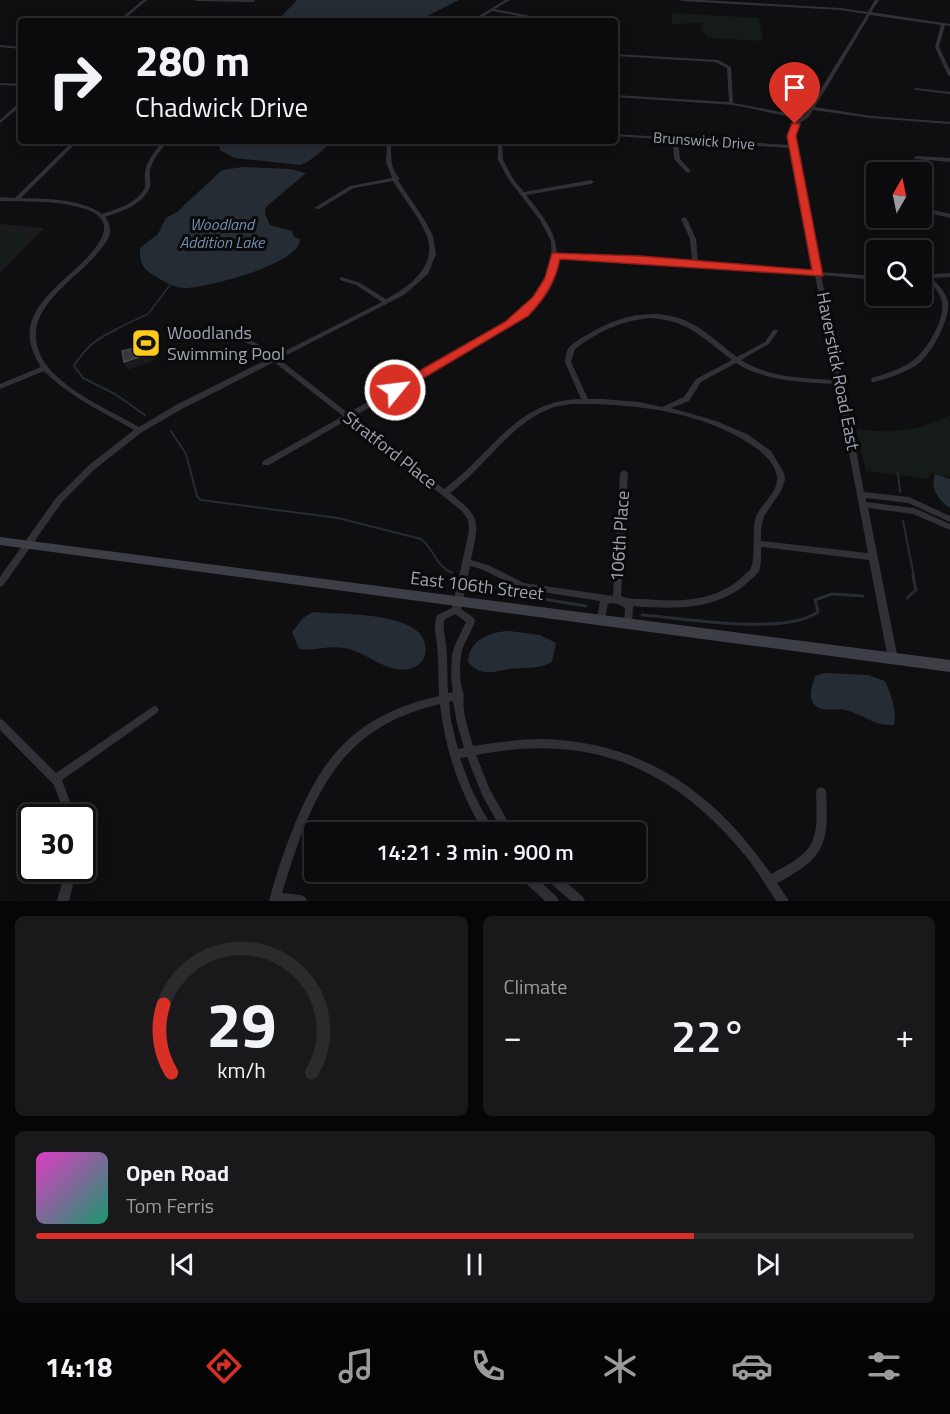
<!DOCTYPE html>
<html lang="en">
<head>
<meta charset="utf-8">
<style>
  :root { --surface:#0b0b0d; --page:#19191b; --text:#f1f3f6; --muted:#9a9b9d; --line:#2b2b2e; --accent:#d93025 }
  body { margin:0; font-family:"Titillium Web",sans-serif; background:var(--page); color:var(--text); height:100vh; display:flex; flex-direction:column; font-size:22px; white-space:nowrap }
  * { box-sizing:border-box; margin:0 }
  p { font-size:20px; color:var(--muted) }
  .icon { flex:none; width:33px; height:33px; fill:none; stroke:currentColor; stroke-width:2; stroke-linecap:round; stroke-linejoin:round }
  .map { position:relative; height:901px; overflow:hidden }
  .details { display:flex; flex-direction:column; gap:15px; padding:15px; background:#060607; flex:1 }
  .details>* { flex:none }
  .top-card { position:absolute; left:18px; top:18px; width:600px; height:126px; border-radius:6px; box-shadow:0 3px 15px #0003,0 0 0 2px var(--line); background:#0b0b0d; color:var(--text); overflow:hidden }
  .needle { width:39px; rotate:9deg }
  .tools { position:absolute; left:866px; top:162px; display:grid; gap:12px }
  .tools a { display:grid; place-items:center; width:66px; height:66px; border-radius:6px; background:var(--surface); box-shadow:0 3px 15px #0003,0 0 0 2px var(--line); font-size:30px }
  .speed { position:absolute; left:18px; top:804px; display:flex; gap:12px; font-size:30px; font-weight:700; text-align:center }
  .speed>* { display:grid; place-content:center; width:78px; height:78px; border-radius:50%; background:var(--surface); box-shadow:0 3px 15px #0003,0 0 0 2px var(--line); line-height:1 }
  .speed .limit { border:3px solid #111; border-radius:9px; background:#fff; color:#111 }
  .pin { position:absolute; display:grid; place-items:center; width:51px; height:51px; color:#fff; margin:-62px -26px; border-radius:50% 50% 50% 0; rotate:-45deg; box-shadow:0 0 6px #0007 }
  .pin .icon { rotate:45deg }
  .me { position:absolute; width:66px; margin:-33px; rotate:61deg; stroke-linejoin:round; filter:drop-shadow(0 0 4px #0008) }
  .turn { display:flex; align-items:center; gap:21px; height:126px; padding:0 18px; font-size:27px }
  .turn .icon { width:78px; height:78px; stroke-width:2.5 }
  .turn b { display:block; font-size:42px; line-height:51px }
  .big { font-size:45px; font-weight:600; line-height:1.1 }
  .details .tile { flex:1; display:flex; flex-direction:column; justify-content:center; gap:9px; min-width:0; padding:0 21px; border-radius:9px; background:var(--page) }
  .details .dial { align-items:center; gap:0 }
  .dial svg { height:156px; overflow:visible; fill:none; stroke:var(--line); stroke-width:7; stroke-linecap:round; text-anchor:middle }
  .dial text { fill:var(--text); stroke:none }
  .song { display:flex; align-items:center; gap:18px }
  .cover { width:72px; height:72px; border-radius:9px; background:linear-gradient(135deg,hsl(310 70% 55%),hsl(160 70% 35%)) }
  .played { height:6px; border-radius:3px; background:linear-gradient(90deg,var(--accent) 75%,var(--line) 75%) }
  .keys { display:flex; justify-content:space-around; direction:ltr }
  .heat { display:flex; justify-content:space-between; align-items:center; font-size:33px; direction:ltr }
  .details .tiles { flex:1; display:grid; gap:15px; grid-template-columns:1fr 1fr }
  .tile:last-child { grid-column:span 2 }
  .trip { position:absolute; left:304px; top:822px; width:342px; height:60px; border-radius:6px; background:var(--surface); box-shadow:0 3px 15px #0003,0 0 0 2px var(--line); font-weight:600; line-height:60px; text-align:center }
  .dock { display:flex; height:96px; justify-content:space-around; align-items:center; background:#040405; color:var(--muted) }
  .dock .icon { width:42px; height:42px }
  .dock .active { color:var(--accent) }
  .dock b { font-size:27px; color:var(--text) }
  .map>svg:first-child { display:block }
</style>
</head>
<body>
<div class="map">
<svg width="950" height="901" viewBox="0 0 950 901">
  <rect width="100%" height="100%" fill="#0f0f11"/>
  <path fill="#1b1b1e" d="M0,224l44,4 -44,45z"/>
  <path fill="#151b17" d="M672,13l87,5 4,23 -54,-3 -7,-7 -1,-8 -29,1z
    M0,231l30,3 -30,32z
    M950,415v62l-18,-4 -5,6 -61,-8 -10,-42c35,5 62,2 94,-14z"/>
  <path fill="#252c34" d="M297,0h162l-32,16 -3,5h-147z
    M212,141h122c-11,7 -22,21 -34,24l-66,-7 -14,-8v-3l-9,-4z
    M243,167l47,2 16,4 -40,34 -1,7 5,11 22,6 2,6 6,2c1,25 -92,48 -114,49 -12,0 -20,-5 -29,-11 -13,-6 -18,-14 -17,-29l18,-14 8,-16 11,-6 45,-42z
    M935,474l15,5v29c-12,-8 -20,-20 -15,-34z
    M313,612c26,3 121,-2 112,42 -1,8 -8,13 -16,15 -22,5 -44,-18 -65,-21 -15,-3 -30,3 -45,1l-7,-17 11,-14z
    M509,631l31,4 16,8 -4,19c-15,8 -27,5 -43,7 -17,3 -28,8 -41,-7 1,-22 21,-30 41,-31z
    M824,673l44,2 17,6c6,13 12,29 9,44 -21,1 -29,-10 -49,-15 -10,-2 -24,3 -31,-6 -7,-8 -1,-20 1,-28z"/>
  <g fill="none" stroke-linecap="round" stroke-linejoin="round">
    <path stroke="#252c34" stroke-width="1.5" d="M114,330l34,-16 22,-29"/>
    <path stroke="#252c34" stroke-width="2" d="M117,329c-19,9 -32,18 -43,37l9,12 32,16 30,21
      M171,431l15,23 11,42 4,4 137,18 83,21c13,10 15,27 31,34
      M898,473l2,19
      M903,521l11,56"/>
    <path stroke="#252c34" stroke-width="3" d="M478,579l28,14 80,13
      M907,598l9,-8 -3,-14
      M642,615c43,3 142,21 176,-3l-3,-12 17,-6 31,2"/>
    <path fill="#303036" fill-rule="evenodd" d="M143,0h4l-25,21h-4z
      M194,0h60l1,1 -2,1 -57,-1z
      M505,0h5l-15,9 41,8 50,3 2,1 -52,-2 -44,-8 -16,10h-5z
      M680,0h22l138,8 28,4 7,-12h4l-8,12 79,12v2l-5,-1 -6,22 11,23v6l-2,-1 -13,-28 6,-22 -71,-10 -55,92 56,9 79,6v2l-79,-6 -58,-8 -4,7 -12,8 -4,11 27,136 56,4v4l-55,-5 21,105 1,2v1l21,109 45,5 41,19v6l-42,-19 -42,-5v4l48,6 36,16v6l-37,-16 -45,-6 30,151 -2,3 -3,1 -3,-1 -2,-3 -19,-99 -108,-13c0,7 1,17 -2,24 -3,5 -9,9 -13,13 -32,27 -74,25 -113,22l-1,18 -1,3 -3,1 -3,-1 -1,-3 1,-16c-6,-4 -11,-6 -17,-4l-4,19 -3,1 -3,-1 -1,-3 3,-19 -77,-12c-18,-6 -34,-19 -53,-23l-9,43 13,9 1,3c-3,9 -8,17 -12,26 -4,12 -4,37 1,48 -3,14 5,37 9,51 29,-4 58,-9 87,-6 94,8 159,59 211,134 46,-23 47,-32 45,-82l1,-3 4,-2 4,2 1,3c3,53 -1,66 -49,91l12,18h-13c-9,-14 -18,-29 -28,-42 -49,-61 -109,-105 -189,-110 -28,-2 -56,1 -83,6l14,35 24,42h-11l-20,-35 -16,-40 -7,1 11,30 10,20 14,24h-11c-24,-39 -39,-82 -44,-128 -76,18 -110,58 -138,128 -7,20 -14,40 -20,61l19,2 4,2 2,4h-38c6,-24 14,-47 23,-70 30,-76 64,-116 147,-135 -1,-17 0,-34 -2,-51 -1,-11 -4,-19 0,-30l15,-7 17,-77 -1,-11 -6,-9 -115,-91 -78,45h-6l-1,-2 1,-2 80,-45 -69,-54 -92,47 -40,23 -47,37 -33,33 -59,84 -3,1v-10l56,-79 33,-33 45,-35c-31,-18 -64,-33 -90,-59l-44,18v-5l41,-17c-9,-14 -15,-30 -9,-47 4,-11 13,-22 21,-30 20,-21 88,-68 25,-83 -26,-7 -52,-5 -78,-6v-4l15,1 58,-57h5l-57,57c26,1 59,0 81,16 13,-4 38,-12 43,-27 1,-4 -1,-9 0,-14 1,-12 11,-23 18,-32h5c-7,9 -15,17 -18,29 -1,6 2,13 -1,19 -7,16 -29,23 -44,28 3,4 5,7 5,12 1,8 -5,15 -10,21 -20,27 -73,55 -63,95 2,8 5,15 10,21 22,27 62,44 92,61l37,-22 94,-47 -16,-12 -20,-8 -1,-1 1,-1c15,0 29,11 41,20l107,-54 -26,-17 -16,-5v-2l2,-1 18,6 26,16c24,-12 53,-35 40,-65 -8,-19 -22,-35 -33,-53l-39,7 -35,21 -5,-1 36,-22 42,-8 -6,-16 1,-21h4c0,14 -1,28 9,38l-2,1 1,2 25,37 9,17 3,18 -8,20 -24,21 -125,64 69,54 159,-89 32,-31 13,-27 -1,-25 -11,-21 -31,-40 -11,-20v-19h4l1,19 10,19 11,13 67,-12 3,2 -3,2 -65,11c15,19 30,35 31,59l83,3 52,4 -2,-22 -9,-20 3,-2 3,2 9,20 2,23 116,9 -23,-123 -113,-7 2,18 11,12 -3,2 -2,-1 -12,-13 -1,-19 -58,-4v-2l175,11c-2,-12 -1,-19 10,-26l-66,-14 -119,-8v-2l114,7 -2,-34 -12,-6 -100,-6v-2l103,6 13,7 2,36 70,13 2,-1 62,-101 -27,-4 -158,-9zM558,258l82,3 175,14 20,105c-33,-2 -65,-2 -94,-20l28,-16 9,-13 -1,-1h-4l-8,12 -28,15c-18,-13 -33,-29 -53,-37 -33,-13 -68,-3 -97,15 -6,3 -15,8 -19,14 -2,3 -2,9 -3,13l16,37c-66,1 -89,56 -137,90l-91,-72 158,-91 34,-32 13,-28zM650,318c40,3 51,19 82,42l-36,19 -12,18 -22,10 -23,-5 -36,-3h-15l-17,-37 4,-13c24,-18 45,-28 75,-31zM736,363c31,19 65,19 100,21l32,169 -107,-12v-12l3,-13 17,-25 4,-11 -1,-7 -13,-22 -24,-17 -31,-13 -45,-13 18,-7 12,-19zM572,404c60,-1 133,7 184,44 9,6 19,17 21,28 2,18 -18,28 -22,44 -3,13 1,41 -5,50 -3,3 -7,6 -10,9 -27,23 -63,23 -96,20 -8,0 -16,0 -23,-3l7,-123 -4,-3 -4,3 -7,123 -89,-13 -36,-18 -17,-5c8,-39 11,-42 -21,-67 34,-25 59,-68 99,-84 7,-3 15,-4 23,-5zM455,614l11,8 -11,23 -3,9 -1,22 2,16 -5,1c-1,-16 0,-33 -2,-49 -1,-8 -3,-15 -2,-24zM453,701l4,22 7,25 -6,1 -7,-28 -2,-19z
      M47,17l53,3 2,1 -56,-2v-2z
      M0,45l21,2v2l-21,-2z
      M0,83l21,1v2l-21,-1z
      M915,88l35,4v2l-33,-4h-2z
      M19,103h2v3l-21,17v-3z
      M917,156l33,2v4l-35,-3 -1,-1z
      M876,202v4h-3l3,2v5l-10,-7z
      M921,207l29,7v4l-29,-7z
      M950,273v4l-18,1c6,7 14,14 16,24 2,18 -16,51 -30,62 -13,9 -29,14 -44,18h-2l-1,-2 1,-2c13,-4 27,-8 39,-16 15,-10 34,-41 31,-60 -2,-10 -10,-17 -16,-24l-5,1v-4z
      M154,706l3,1 2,3 -2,3 -95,67 14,38h-10l-12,-33 -54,-55v-11l3,1 53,53z
      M66,868h11l-8,33h-12z
      M516,872h14l27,25 2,4h-14l-27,-25z
      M540,872h14l29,25 2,4h-14l-29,-25z"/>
    <path fill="#3e3f46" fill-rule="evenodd" d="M0,537l950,123v12l-950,-127z"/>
  </g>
  <path fill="#1a1a1d" d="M153,352l2,8 -28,10 -3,-8z"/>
  <path fill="#37383d" stroke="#48494f" stroke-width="1.5" d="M151,344l2,8 -29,10 -2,-11z"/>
  <path fill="#d93025" stroke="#8d1f18" stroke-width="1.5" d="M792,123l8,1 -4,12 27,140 -263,-17c-5,24 -15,39 -32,57l-128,76h-9v-5l114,-65 28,-25 12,-19 7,-25 88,3 172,14 -25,-134z"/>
  <defs>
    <g id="stadium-square" transform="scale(1.5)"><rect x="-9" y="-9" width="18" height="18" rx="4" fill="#fbca1c" stroke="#0a0a0b"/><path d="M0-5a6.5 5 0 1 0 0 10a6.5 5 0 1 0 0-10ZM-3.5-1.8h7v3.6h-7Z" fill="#111"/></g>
  </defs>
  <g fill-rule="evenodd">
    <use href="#stadium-square" x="146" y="343"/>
  </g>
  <g text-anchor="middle" stroke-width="6" stroke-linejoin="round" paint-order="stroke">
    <g font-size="15" fill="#9fa3b2" stroke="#0a0a0b">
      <text transform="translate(704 141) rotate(4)" y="5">Brunswick Drive</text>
    </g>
    <g font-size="16" font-style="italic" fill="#738db0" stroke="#0a0a0b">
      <text x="222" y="230">Woodland<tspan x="222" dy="18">Addition Lake</tspan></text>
    </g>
    <g font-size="18" fill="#9fa3b2" stroke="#0a0a0b" text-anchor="start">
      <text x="167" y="339">Woodlands<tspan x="167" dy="21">Swimming Pool</tspan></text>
    </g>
    <g font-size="18" fill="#9fa3b2" stroke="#0a0a0b">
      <text transform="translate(838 371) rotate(79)" y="6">Haverstick Road East</text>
      <text transform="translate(390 450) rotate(38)" y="6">Stratford Place</text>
      <text transform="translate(620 536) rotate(-86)" y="6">106th Place</text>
      <text transform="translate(477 586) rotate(7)" y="6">East 106th Street</text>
    </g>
  </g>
</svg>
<div class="tools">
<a><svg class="needle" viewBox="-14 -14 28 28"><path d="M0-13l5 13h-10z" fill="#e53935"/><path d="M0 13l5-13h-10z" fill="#9a9b9d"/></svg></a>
<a><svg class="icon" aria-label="search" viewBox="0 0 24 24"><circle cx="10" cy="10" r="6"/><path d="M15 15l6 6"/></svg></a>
</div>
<div class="speed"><div class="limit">30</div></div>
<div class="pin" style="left:795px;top:124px;background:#d93025"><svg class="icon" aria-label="arrive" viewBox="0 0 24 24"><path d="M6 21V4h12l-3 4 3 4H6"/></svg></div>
<svg class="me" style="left:395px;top:390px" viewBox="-20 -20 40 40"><circle r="17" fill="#d93025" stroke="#fff" stroke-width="3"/><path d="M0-11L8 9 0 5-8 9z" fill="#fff"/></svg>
<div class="trip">14:21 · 3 min · 900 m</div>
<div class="top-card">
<div class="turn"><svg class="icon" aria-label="right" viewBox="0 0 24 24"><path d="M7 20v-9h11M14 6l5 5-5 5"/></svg><div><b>280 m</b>Chadwick Drive</div></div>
</div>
</div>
<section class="details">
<div class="tiles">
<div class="tile dial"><svg viewBox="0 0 100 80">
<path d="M14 69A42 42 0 1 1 86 69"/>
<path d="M14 69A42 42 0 0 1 10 34" stroke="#d93025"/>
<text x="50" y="56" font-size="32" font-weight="700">29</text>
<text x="50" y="72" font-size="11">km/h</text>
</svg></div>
<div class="tile"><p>Climate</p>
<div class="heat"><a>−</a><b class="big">22°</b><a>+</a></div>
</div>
<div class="tile">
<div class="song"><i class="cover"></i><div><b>Open Road</b><p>Tom Ferris</p></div></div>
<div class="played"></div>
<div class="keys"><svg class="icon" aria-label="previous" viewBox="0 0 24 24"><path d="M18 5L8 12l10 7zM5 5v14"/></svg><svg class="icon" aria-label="pause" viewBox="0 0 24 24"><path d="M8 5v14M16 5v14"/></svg><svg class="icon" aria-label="next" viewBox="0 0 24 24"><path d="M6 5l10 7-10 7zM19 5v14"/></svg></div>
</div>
</div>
</section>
<nav class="dock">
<b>14:18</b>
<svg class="icon active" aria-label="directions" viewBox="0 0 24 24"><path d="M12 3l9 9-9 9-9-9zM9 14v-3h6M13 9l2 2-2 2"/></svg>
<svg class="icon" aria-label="music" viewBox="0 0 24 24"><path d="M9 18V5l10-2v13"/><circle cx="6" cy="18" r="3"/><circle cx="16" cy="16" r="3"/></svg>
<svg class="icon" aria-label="phone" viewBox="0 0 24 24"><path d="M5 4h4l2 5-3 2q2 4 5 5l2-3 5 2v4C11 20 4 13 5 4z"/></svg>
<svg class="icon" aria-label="climate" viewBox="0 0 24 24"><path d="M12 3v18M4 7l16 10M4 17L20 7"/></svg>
<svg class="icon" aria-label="car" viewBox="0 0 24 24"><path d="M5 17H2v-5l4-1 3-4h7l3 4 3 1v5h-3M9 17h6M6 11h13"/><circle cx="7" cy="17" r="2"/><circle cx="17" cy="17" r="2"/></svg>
<svg class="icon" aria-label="filters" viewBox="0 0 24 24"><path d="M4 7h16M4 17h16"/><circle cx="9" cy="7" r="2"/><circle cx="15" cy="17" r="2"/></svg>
</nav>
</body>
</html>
